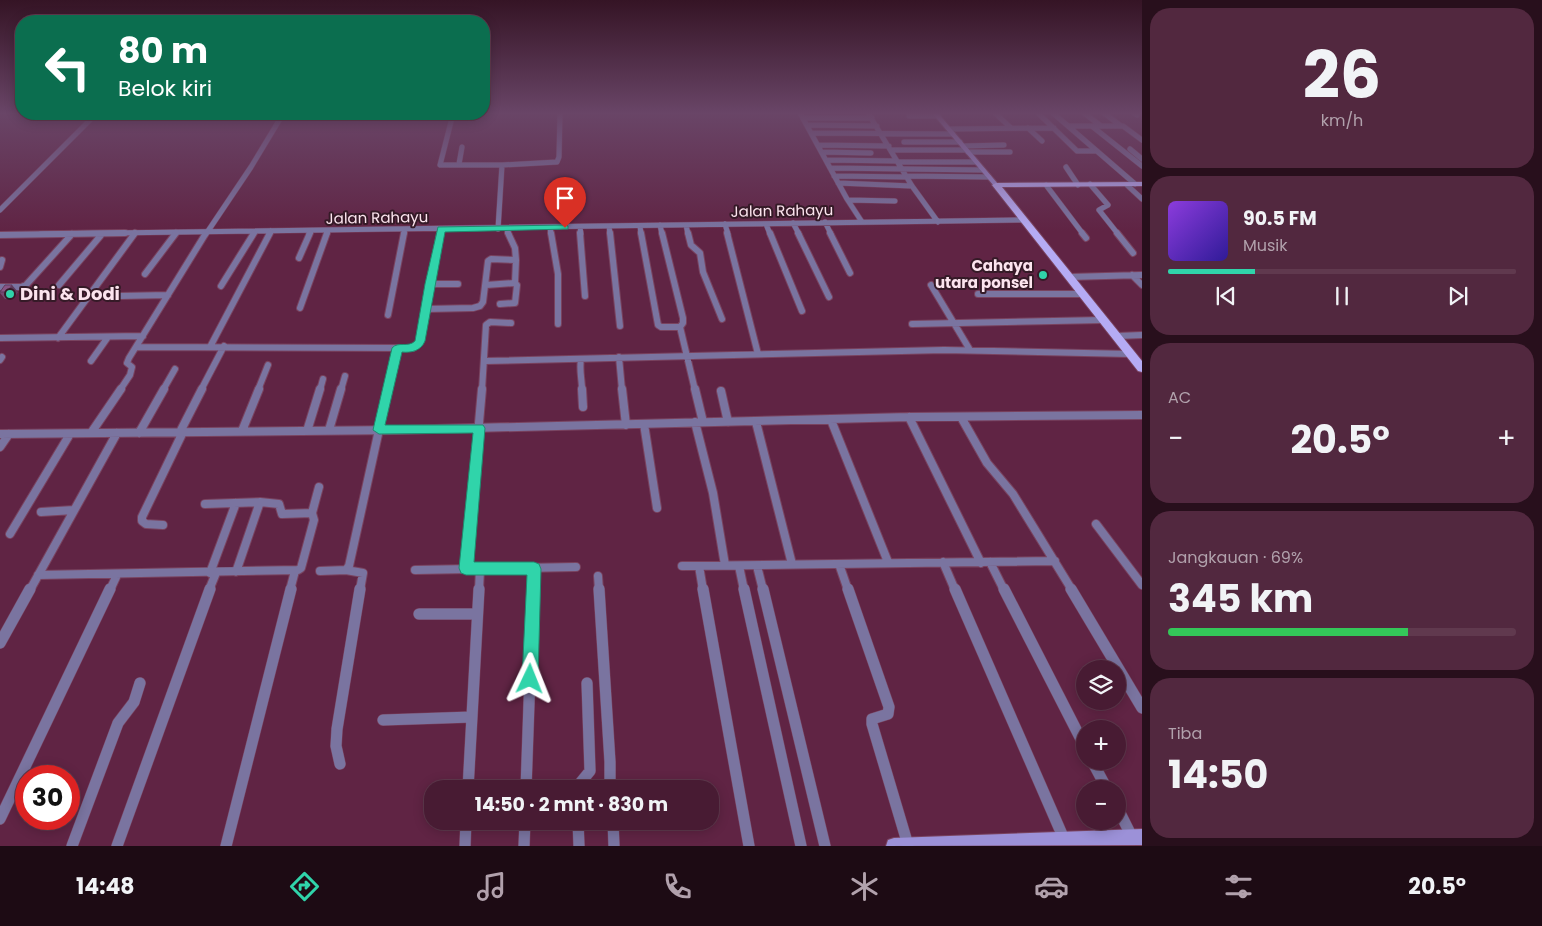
<!DOCTYPE html>
<html lang="id">
<head>
<meta charset="utf-8">
<style>
  :root { --surface:#481b33; --page:#52283f; --text:#f1f3f6; --muted:#b1a1ac; --line:#60394e; --accent:#30d4aa }
  body { margin:0; font-family:Poppins,sans-serif; background:var(--page); color:var(--text); height:100vh; display:flex; flex-direction:column; font-size:19px; white-space:nowrap }
  * { box-sizing:border-box; margin:0 }
  p { font-size:16px; color:var(--muted) }
  .icon { flex:none; width:28px; height:28px; fill:none; stroke:currentColor; stroke-width:2; stroke-linecap:round; stroke-linejoin:round }
  .map { position:relative; flex:1; overflow:hidden }
  .side { display:flex; flex-direction:column; gap:8px; padding:8px; background:#280f1c; width:400px }
  .side>* { flex:none }
  .hud { position:absolute; left:15px; top:15px; width:475px; height:105px; border-radius:20px; box-shadow:0 2px 12px #0003,0 0 0 1px var(--line); background:#0b6e4f; color:#fff; overflow:hidden }
  .fabs { position:absolute; left:1076px; top:660px; display:grid; gap:10px }
  .fabs a { display:grid; place-items:center; width:50px; height:50px; border-radius:50%; background:var(--surface); box-shadow:0 2px 12px #0003,0 0 0 1px var(--line); font-size:25px }
  .speed { position:absolute; left:15px; top:765px; display:flex; gap:10px; font-size:25px; font-weight:700; text-align:center }
  .speed>* { display:grid; place-content:center; width:65px; height:65px; border-radius:50%; background:var(--surface); box-shadow:0 2px 12px #0003,0 0 0 1px var(--line); line-height:1 }
  .speed .limit { border:8px solid #d22; background:#fff; color:#111 }
  .pin { position:absolute; display:grid; place-items:center; width:42px; height:42px; color:#fff; margin:-51px -21px; border-radius:50% 50% 50% 0; rotate:-45deg; box-shadow:0 0 5px #0007 }
  .pin .icon { rotate:45deg }
  .me { position:absolute; width:55px; margin:-28px; rotate:2deg; stroke-linejoin:round; filter:drop-shadow(0 0 4px #0008) }
  .turn { display:flex; align-items:center; gap:18px; height:105px; padding:0 20px; font-size:22px }
  .turn .icon { width:65px; height:65px; stroke-width:2.5 }
  .turn b { display:block; font-size:35px; line-height:42px }
  .big { font-size:38px; font-weight:700; line-height:1.1 }
  .side .tile { flex:1; display:flex; flex-direction:column; justify-content:center; gap:8px; min-width:0; padding:0 18px; border-radius:20px; background:var(--page) }
  .side .dial { align-items:center; gap:0 }
  .dial b { font-size:65px; line-height:1 }
  .song { display:flex; align-items:center; gap:15px }
  .cover { width:60px; height:60px; border-radius:8px; background:linear-gradient(135deg,hsl(270 70% 55%),hsl(250 70% 35%)) }
  .played { height:5px; border-radius:2px; background:linear-gradient(90deg,var(--accent) 25%,var(--line) 25%) }
  .keys { display:flex; justify-content:space-around; direction:ltr }
  .heat { display:flex; justify-content:space-between; align-items:center; font-size:28px; direction:ltr }
  .charge { height:8px; border-radius:4px; background:linear-gradient(90deg,#34c759 69%,var(--line) 0) }
  .trip { position:absolute; left:424px; top:780px; width:295px; height:50px; border-radius:20px; background:var(--surface); box-shadow:0 2px 12px #0003,0 0 0 1px var(--line); font-weight:700; line-height:50px; text-align:center }
  .dock { display:flex; height:80px; justify-content:space-around; align-items:center; background:#1d0b14; color:var(--muted) }
  .dock .icon { width:35px; height:35px }
  .dock .on { color:var(--accent) }
  .dock b { font-size:22px; color:var(--text) }
  main { display:flex; flex:1; min-height:0 }
  .map>svg:first-child { display:block }
</style>
</head>
<body>
<main>
<div class="map">
<svg width="1142" height="846" viewBox="0 0 1142 846">
  <rect width="100%" height="100%" fill="#602444"/>
  <g fill="none" stroke-linecap="round" stroke-linejoin="round">
    <g stroke="#79435f" stroke-width="6">
      <path id="street-far3" d="M800,113l47,86 15,23
        M868,113l44,73 26,36
        M995,113l16,15
        M1038,113l39,38h20
        M1053,113l82,71
        M1084,113l17,13
        M1104,113l17,13
        M1134,113l3,2
        M453,114l-13,51h62l55,-3 2,-5 1,-44
        M909,116h30
        M803,118h69
        M807,125l70,1
        M1069,126h54l19,14
        M1093,127l49,39
        M1028,128l14,13
        M949,129l105,-1
        M811,133l142,1
        M904,142h56
        M818,145l71,1
        M963,146l41,-1
        M1130,149l12,10
        M892,150h74
        M822,152l49,1
        M968,152h42
        M826,160l71,1
        M898,162h78
        M459,164l3,-17
        M1066,167l12,18
        M830,168l153,2
        M834,176l74,1
        M906,176l83,1
        M838,183l74,3
        M1090,184l18,21 -9,5 19,24
        M1046,185l37,49
        M1127,185l15,14
        M848,200l47,1
        M0,210l96,-96
        M825,222l6,12
        M793,223l6,11
        M725,224l3,10
        M766,224l4,10
        M660,225l2,9
        M686,225l2,9
        M609,226l1,8
        M640,226l1,8
        M580,227l1,7
        M506,228l3,6
        M550,228l1,6
        M498,229l4,-64
        M40,234l984,-14
        M206,234l45,-67 32,-53
        M253,234l2,-2
        M269,234l2,-3
        M309,234l2,-3
        M327,234l1,-3
        M404,234l1,-4
        M440,234l1,-5"/>
    </g>
    <g stroke="#79435f" stroke-width="8">
      <path id="street-far2" d="M508,233l7,15 1,12
        M551,233l7,41v50
        M580,233l5,63
        M610,233l10,93
        M641,233l17,92 3,2h19l15,63
        M662,233l21,85v5l-3,4
        M688,233l3,12 9,8 3,19 19,47
        M727,233l31,121
        M770,233l32,78
        M798,233l31,64
        M830,233l20,40
        M1082,233l4,5
        M1117,233l16,20
        M0,235l125,-2
        M299,258l11,-25
        M0,267l2,-7
        M145,274l31,-41
        M1132,275l10,10
        M1069,277l73,-2
        M429,284h29
        M59,285l43,-51
        M486,285l29,-2 2,2 -2,18 -15,1
        M931,285l39,65
        M221,286l33,-53
        M0,287h21l5,-2 46,-51
        M978,294h105
        M119,296l49,-1
        M300,308l27,-75
        M426,309l47,-1 7,-2 3,-4 5,-41 3,-2 25,1 -1,23
        M388,315l16,-82
        M912,324l191,-4
        M1117,336l25,-1
        M0,338l143,-2
        M58,338l77,-105
        M137,347l276,1 7,-7 20,-108
        M210,347l60,-114
        M619,357l3,33
        M581,359c-2,11 1,20 1,31
        M0,360l2,-3
        M91,361l17,-24
        M485,361l459,-11 186,4
        M120,390l10,-15 2,-8 -5,-4 2,-5 77,-125
        M163,390l12,-21
        M201,390l23,-44
        M258,390l10,-25
        M320,390l3,-11
        M341,390l4,-14
        M388,390l9,-42
        M482,390l4,-65 4,-3 21,1"/>
    </g>
    <g stroke="#79435f" stroke-width="10">
      <path id="street-far1" d="M582,389l1,18
        M622,389l4,36
        M695,389l8,33
        M721,391l7,31
        M909,417l72,146
        M961,417l26,46 26,31 59,96
        M831,420l57,142
        M695,422l18,71 12,72
        M756,422l36,142
        M644,424l13,84
        M329,430l12,-41
        M242,431l17,-42
        M307,431l13,-42
        M180,432l22,-43
        M91,433l30,-44
        M139,433l25,-44
        M0,434l396,-4 513,-13 233,-2
        M0,447l9,-13
        M260,502l19,2 3,10 30,-1
        M205,504l55,-2 -24,70
        M41,512l33,-2
        M1096,524l46,61
        M163,525l-17,-1 -4,-3v-4l41,-85
        M10,534l60,-100
        M943,562l12,28
        M990,562l14,28
        M839,564l9,26
        M682,566l373,-5
        M699,566l4,24
        M739,566l5,24
        M757,566l6,24
        M466,569l16,-180
        M346,570l17,3 -3,17
        M415,570l161,-3
        M320,571l26,-1 3,-4 39,-177
        M210,573l26,-70
        M38,575l260,-5 3,-2 13,-48 -2,-7 7,-26
        M598,576l1,14
        M30,590l87,-157
        M110,590l7,-15
        M209,590l7,-17
        M290,590l5,-19
        M479,590l1,-21
        M533,590l1,-21"/>
    </g>
    <g stroke="#79435f" stroke-width="12">
      <path id="street" d="M599,589l11,173v27
        M703,589l46,257
        M744,589l57,257
        M763,589l62,257
        M848,589l41,118 -1,7 -16,5v5l36,121
        M955,589l109,250
        M1004,589l81,158
        M1071,589l71,119
        M419,614h57
        M0,643l30,-54
        M383,720l89,-3
        M1092,761l15,28
        M340,764l-4,-18 1,-17 23,-140
        M468,789l11,-200
        M526,789l7,-200
        M579,789l2,-7 9,-11 -3,-88
        M1118,809l14,28
        M0,819l110,-230
        M578,821l1,25
        M613,821l1,25
        M72,846l46,-123 16,-21 6,-19
        M117,846l93,-257
        M226,846l65,-257
        M465,846l1,-25
        M524,846l1,-25"/>
    </g>
    <g stroke="#79435f" stroke-width="2">
      <path id="secondary" d="M932,113h6l60,71v2h-4z
        M1142,829v16l-256,1 2,-6 6,-2z"/>
    </g>
    <g stroke="#79435f" stroke-width="2">
      <path id="primary" d="M1142,182v4l-140,1 140,174v11l-4,-1 -146,-186 4,-2z"/>
    </g>
    <use href="#street-far3" stroke="#7a74a0" stroke-width="5"/>
    <use href="#street-far2" stroke="#7a74a0" stroke-width="6"/>
    <use href="#street-far1" stroke="#7a74a0" stroke-width="8"/>
    <use href="#street" stroke="#7a74a0" stroke-width="11"/>
    <use href="#secondary" fill="#9c91d8" fill-rule="evenodd"/>
    <use href="#primary" fill="#b5abf4" fill-rule="evenodd"/>
  </g>
  <path fill="#754871" d="M0,291l18,1 -5,7h-8l-5,-6z"/>
  <path fill="#5f3b5c" d="M12,285l6,7 -5,7 -6,-7z"/>
  <path fill="#885483" stroke="#5f3b5c" d="M5,285h7l-5,7h-7z"/>
  <linearGradient id="sky" x2="0" y2="1"><stop stop-color="#351425"/><stop offset="0.49" stop-color="#694567"/><stop offset="1" stop-color="#694567" stop-opacity="0"/></linearGradient>
  <rect width="1142" height="231" fill="url(#sky)"/>
  <path fill="#30d4aa" stroke="#1f8a6e" d="M565,225l3,1v3l-123,3 -20,109c-4,10 -14,12 -23,11l-17,73h98l2,3 -11,134h60l5,2 2,5 -3,110 -3,5 -5,2 -5,-2 -3,-5 5,-104h-61l-5,-2 -2,-5 14,-135 -94,1 -6,-4 19,-82c6,-7 16,0 23,-7l10,-57 13,-57z"/>
  <g fill="#30d4aa" stroke="#351a27" stroke-width="2">
    <circle cx="1043" cy="275" r="5"/>
    <circle cx="10" cy="294" r="5"/>
  </g>
  <g text-anchor="middle" stroke-width="4" stroke-linejoin="round" paint-order="stroke">
    <g font-size="15" fill="#fce4ee" stroke="#351a27">
      <text transform="translate(782 211) rotate(-1)" y="5">Jalan Rahayu</text>
      <text transform="translate(377 218) rotate(-1)" y="5">Jalan Rahayu</text>
    </g>
    <g font-size="15" font-weight="bold" fill="#fce4ee" stroke="#351a27" text-anchor="end">
      <text x="1033" y="271">Cahaya<tspan x="1033" dy="17">utara ponsel</tspan></text>
    </g>
    <g font-size="18" font-weight="bold" fill="#fce4ee" stroke="#351a27" text-anchor="start">
      <text x="20" y="300">Dini &amp; Dodi</text>
    </g>
  </g>
</svg>
<div class="fabs">
<a><svg class="icon" aria-label="layers" viewBox="0 0 24 24"><path d="M12 4l9 5-9 5-9-5zM3 14l9 5 9-5"/></svg></a>
<a>+</a>
<a>−</a>
</div>
<div class="speed"><div class="limit">30</div></div>
<div class="pin" style="left:565px;top:228px;background:#d93025"><svg class="icon" aria-label="arrive" viewBox="0 0 24 24"><path d="M6 21V4h12l-3 4 3 4H6"/></svg></div>
<svg class="me" style="left:530px;top:679px" viewBox="-20 -20 40 40"><path d="M0-17L14 15 0 8-14 15z" fill="#30d4aa" stroke="#fff" stroke-width="4"/></svg>
<div class="trip">14:50 · 2 mnt · 830 m</div>
<div class="hud">
<div class="turn"><svg class="icon" aria-label="left" viewBox="0 0 24 24"><path d="M17 20v-9H6M10 6l-5 5 5 5"/></svg><div><b>80 m</b>Belok kiri</div></div>
</div>
</div>
<section class="side">
<div class="tile dial"><b>26</b><p>km/h</p></div>
<div class="tile">
<div class="song"><i class="cover"></i><div><b>90.5 FM</b><p>Musik</p></div></div>
<div class="played"></div>
<div class="keys"><svg class="icon" aria-label="previous" viewBox="0 0 24 24"><path d="M18 5L8 12l10 7zM5 5v14"/></svg><svg class="icon" aria-label="pause" viewBox="0 0 24 24"><path d="M8 5v14M16 5v14"/></svg><svg class="icon" aria-label="next" viewBox="0 0 24 24"><path d="M6 5l10 7-10 7zM19 5v14"/></svg></div>
</div>
<div class="tile"><p>AC</p>
<div class="heat"><a>−</a><b class="big">20.5°</b><a>+</a></div>
</div>
<div class="tile"><p>Jangkauan · 69%</p><b class="big">345 km</b><div class="charge"></div></div>
<div class="tile"><p>Tiba</p><b class="big">14:50</b></div>
</section>
</main>
<nav class="dock">
<b>14:48</b>
<svg class="icon on" aria-label="directions" viewBox="0 0 24 24"><path d="M12 3l9 9-9 9-9-9zM9 14v-3h6M13 9l2 2-2 2"/></svg>
<svg class="icon" aria-label="music" viewBox="0 0 24 24"><path d="M9 18V5l10-2v13"/><circle cx="6" cy="18" r="3"/><circle cx="16" cy="16" r="3"/></svg>
<svg class="icon" aria-label="phone" viewBox="0 0 24 24"><path d="M5 4h4l2 5-3 2q2 4 5 5l2-3 5 2v4C11 20 4 13 5 4z"/></svg>
<svg class="icon" aria-label="climate" viewBox="0 0 24 24"><path d="M12 3v18M4 7l16 10M4 17L20 7"/></svg>
<svg class="icon" aria-label="car" viewBox="0 0 24 24"><path d="M5 17H2v-5l4-1 3-4h7l3 4 3 1v5h-3M9 17h6M6 11h13"/><circle cx="7" cy="17" r="2"/><circle cx="17" cy="17" r="2"/></svg>
<svg class="icon" aria-label="filters" viewBox="0 0 24 24"><path d="M4 7h16M4 17h16"/><circle cx="9" cy="7" r="2"/><circle cx="15" cy="17" r="2"/></svg>
<b>20.5°</b>
</nav>
</body>
</html>
